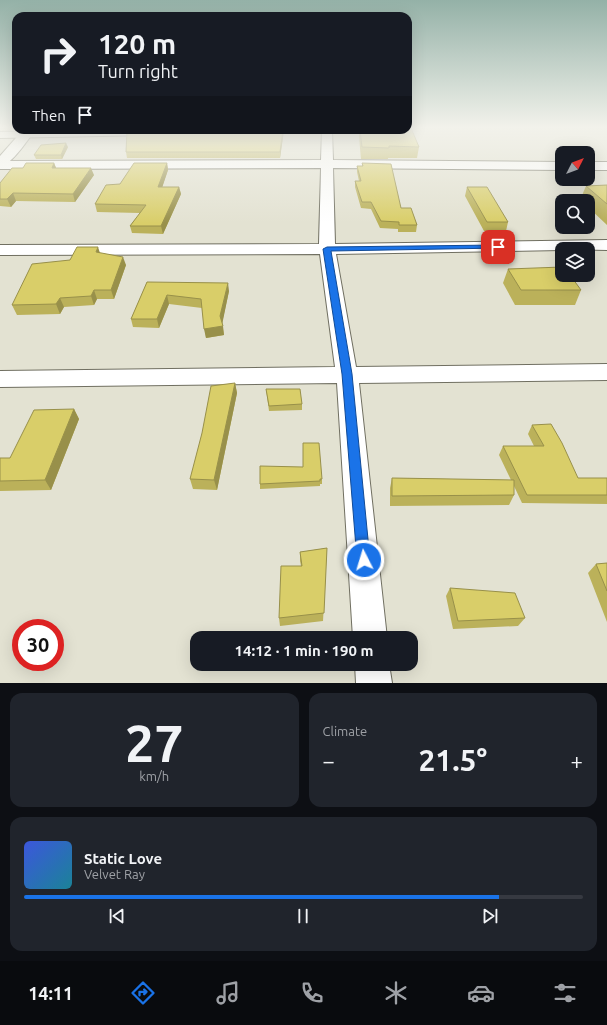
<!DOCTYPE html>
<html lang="en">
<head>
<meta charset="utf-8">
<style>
  :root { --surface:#171b24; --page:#20242c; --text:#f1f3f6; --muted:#9ea1a6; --line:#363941; --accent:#1a73e8 }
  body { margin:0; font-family:Ubuntu,sans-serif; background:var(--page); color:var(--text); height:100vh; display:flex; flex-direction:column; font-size:15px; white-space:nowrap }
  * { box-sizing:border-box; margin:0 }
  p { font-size:13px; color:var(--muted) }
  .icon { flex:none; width:22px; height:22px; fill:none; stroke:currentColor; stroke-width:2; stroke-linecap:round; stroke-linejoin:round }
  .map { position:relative; height:683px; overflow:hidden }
  .side { display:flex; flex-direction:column; gap:10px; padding:10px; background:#0d0f14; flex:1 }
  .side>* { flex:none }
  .guide { position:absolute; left:12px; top:12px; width:400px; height:122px; border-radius:12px; box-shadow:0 4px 16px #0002; background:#171b24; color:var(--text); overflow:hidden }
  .needle { width:26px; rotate:48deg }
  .fabs { position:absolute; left:555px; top:146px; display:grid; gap:8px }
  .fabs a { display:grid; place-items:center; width:40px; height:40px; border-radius:8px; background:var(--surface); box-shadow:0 4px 16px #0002; font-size:20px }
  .speed { position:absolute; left:12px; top:619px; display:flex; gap:8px; font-size:20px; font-weight:700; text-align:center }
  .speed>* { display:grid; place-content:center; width:52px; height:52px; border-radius:50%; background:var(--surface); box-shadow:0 4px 16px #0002; line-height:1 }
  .speed .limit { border:6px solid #d22; background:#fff; color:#111 }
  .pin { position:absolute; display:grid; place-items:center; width:34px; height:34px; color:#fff; margin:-17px; border-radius:8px; box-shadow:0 2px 6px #0006 }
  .me { position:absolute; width:44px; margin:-22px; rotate:355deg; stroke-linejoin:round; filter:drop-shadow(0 0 3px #0008) }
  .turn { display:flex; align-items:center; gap:14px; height:84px; padding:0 20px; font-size:18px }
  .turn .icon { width:52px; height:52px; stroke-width:2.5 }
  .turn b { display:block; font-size:28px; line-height:34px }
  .then { display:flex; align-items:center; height:38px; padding:0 20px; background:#0003; gap:8px; font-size:15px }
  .big { font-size:30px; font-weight:700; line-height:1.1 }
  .side .tile { flex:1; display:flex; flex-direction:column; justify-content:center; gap:6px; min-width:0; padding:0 14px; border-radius:12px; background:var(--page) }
  .side .dial { align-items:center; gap:0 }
  .dial b { font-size:52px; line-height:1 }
  .song { display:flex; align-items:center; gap:12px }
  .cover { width:48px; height:48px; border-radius:6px; background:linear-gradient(135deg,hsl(230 70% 55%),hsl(190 70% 35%)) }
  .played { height:4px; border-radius:2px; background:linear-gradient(90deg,var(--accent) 85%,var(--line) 85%) }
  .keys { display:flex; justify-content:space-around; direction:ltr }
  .heat { display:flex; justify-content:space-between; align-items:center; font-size:22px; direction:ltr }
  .side .tiles { flex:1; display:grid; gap:10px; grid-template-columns:1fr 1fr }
  .tile:last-child { grid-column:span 2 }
  .trip { position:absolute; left:190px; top:631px; width:228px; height:40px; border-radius:12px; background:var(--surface); box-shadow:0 4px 16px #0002; font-weight:700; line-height:40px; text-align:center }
  .menu { display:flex; height:64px; justify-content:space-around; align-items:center; background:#090b0e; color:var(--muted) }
  .menu .icon { width:28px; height:28px }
  .menu .selected { color:var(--accent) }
  .menu b { font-size:18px; color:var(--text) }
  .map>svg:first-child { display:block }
</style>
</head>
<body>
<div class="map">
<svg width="607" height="683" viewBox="0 0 607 683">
  <rect width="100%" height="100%" fill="#e3e2d2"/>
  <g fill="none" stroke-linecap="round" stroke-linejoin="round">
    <g stroke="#706f61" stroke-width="2">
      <path id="minor" d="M93,130h114v1l-5,3 -202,4v-6z
        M322,130h10l1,30 229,2v8l-229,-2 2,76 272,-4v10l-45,-1v1l-226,4 20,113 251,-3v16l-248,3 28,255h-34l-16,-255 -337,4v-16l335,-4 -15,-113 -320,1v-10l319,-1 2,-76 -321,1v-8l321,-1z
        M588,162h19v8h-19z
        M355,664h34l3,19h-36z"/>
    </g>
    <g stroke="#706f61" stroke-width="2">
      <path id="trunk" d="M23,130h12c-8,11 -23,34 -35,37v-11z"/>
    </g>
    <use href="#minor" fill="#fff" fill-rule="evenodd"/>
    <use href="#trunk" fill="#fff" fill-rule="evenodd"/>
  </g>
  <path fill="#bbb15a" d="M206,130h78l-4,28h-153l-1,-6z
    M359,130h49l11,17 -2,11h-29v1h-27l-2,-22z
    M68,147l-6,12h-26l-2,-4z
    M54,163l2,5 38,7 -19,27 -59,-1 -5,6 -11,-1v-23l23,-15z
    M167,163l1,7 -6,17h17l2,7 -18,40 -31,-1 -2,-7 10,-13 -43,-1 -2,-8 25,-20z
    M362,163l39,45 16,17 -1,7h-18v-3l-18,-1 -9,-19 -10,-1 -6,-21v-6h4l-2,-9v-6h5z
    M607,185v40l-19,-18v-6h-6l-2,-1 6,-14z
    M467,187l41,35 -2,9h-22l-19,-35z
    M100,253l26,12 -12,34h-17l-3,6 -30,2 -4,7 -43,1 -5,-10 58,-45z
    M508,269l73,21 -6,15h-60l-12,-22z
    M147,282l82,9 -7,32 2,12 -18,3 -4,-30 -33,-4 -10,24 -26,-1 -2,-8z
    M235,383l2,10 -20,97 -24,-1 -3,-10z
    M266,389l36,15v6l-33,1z
    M74,409l5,10 -28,71 -51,1v-33h10z
    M532,425l46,53h29v26l-85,-1 -8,-17v9l-5,10 -119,1v-18l2,-10 119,2 -12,-25 4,-9h31l-6,-12z
    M303,467l19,12v5h-2v2l-60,3v-5z
    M327,548l-4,73 -43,5 -1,-8 22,-52 -1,-5v-9z
    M607,563v59l-19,-49 8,-9z
    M450,588l75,30 -7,8 -65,3 -7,-33z"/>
  <path fill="#98904a" d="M283,130h1l-4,28v-6z
    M66,143l2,4 -6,12 -1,-4z
    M54,163l3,7 -5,-2z
    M167,163l1,7 -8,24 -2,-7z
    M91,168l3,7 -19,27 -2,-8z
    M179,187l2,7 -18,40 -2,-8z
    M13,193l3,8 -5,6 -4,-8z
    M98,247l3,9 -5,-4z
    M123,257l3,8 -12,34 -3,-9z
    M228,283l1,8 -7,34 -2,-9z
    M94,290l3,9 -3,6 -3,-9z
    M167,295l2,9 -10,24 -2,-9z
    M60,298l4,9 -4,7 -4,-10z
    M223,326l1,9 -18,3 -2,-9z
    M235,383l2,10 -20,97 -3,-10z
    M74,409l5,10 -28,71 -6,-10z"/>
  <path fill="#d9ce69" stroke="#98904a" d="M408,128h3l8,19 -30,-1v2l-27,-1 -2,-17h48z
    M192,130h91l-3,22h-154l1,-21h24l-1,2z
    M66,143l-5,12h-27l7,-10z
    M26,163h28l-2,5h39l-18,26 -60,-1 -6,6h-7v-16l12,-15h11z
    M134,163h33l-9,24h21l-18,39h-31l16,-21 -51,-1 11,-19 14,-1z
    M362,163l29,1 10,44h10l6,17h-18v-3l-18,-1 -10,-19h-9l-7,-21h6l-4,-15h6z
    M607,185v19l-21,-18z
    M467,187h20l21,35h-21z
    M77,247h21l-2,5 27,5 -12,33h-17l-3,6 -31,2 -4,6 -44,1 20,-41 38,-4z
    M562,267v8h8l11,15h-60l-13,-21z
    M147,282l81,1 -8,33 3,10 -19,3 -3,-30 -34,-4 -10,24h-26z
    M235,383l-21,97 -24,-1 12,-46 9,-47z
    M266,389h34l2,15 -33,2z
    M74,409l-29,71 -45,1v-23h10l24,-48z
    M551,424l11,19 16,35h29v17h-80l-24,-49h41l-12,-21z
    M303,443h16l3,36h-2v2l-60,3v-18l43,1z
    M392,478l122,2v15l-122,1z
    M327,548l-3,65 -45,5 2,-52h21l-2,-14z
    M607,563v28l-11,-27z
    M450,588l65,5 10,25 -67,3z"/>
  <linearGradient id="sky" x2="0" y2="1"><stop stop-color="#94b1a7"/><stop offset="0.57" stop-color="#f2f2eb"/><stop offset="1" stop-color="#f2f2eb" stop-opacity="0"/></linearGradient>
  <rect width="607" height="223" fill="url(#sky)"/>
  <path fill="#1a73e8" stroke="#114b97" d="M498,245l4,2 -1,1 -170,3 21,123 18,186 -2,5 -4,2 -5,-2 -2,-5 -15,-186 -19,-125 4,-2z"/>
</svg>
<div class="fabs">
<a><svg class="needle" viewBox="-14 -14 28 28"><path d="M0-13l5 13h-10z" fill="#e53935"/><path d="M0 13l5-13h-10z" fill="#9ea1a6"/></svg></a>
<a><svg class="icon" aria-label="search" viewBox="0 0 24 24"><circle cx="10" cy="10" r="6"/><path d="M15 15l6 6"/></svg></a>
<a><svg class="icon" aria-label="layers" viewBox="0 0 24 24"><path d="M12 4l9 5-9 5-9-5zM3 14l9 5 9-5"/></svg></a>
</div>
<div class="speed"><div class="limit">30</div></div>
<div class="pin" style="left:498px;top:247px;background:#d93025"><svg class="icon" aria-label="arrive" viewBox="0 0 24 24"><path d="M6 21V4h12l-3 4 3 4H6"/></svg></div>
<svg class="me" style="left:364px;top:560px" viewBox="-20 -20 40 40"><circle r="17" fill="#1a73e8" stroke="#fff" stroke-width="3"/><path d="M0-11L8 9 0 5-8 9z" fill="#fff"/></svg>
<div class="trip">14:12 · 1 min · 190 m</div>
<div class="guide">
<div class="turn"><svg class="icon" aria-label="right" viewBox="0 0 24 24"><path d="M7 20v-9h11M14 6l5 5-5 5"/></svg><div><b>120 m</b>Turn right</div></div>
<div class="then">Then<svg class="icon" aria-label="arrive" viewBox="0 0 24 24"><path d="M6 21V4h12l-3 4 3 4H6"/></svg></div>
</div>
</div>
<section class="side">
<div class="tiles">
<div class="tile dial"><b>27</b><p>km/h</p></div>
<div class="tile"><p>Climate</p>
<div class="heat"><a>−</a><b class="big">21.5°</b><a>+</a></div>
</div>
<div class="tile">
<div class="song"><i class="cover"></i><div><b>Static Love</b><p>Velvet Ray</p></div></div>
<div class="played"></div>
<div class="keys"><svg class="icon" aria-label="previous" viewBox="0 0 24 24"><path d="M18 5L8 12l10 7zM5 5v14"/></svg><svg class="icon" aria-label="pause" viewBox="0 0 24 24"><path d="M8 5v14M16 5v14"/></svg><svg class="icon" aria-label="next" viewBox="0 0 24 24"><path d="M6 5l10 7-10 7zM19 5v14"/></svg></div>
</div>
</div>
</section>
<nav class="menu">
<b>14:11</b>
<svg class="icon selected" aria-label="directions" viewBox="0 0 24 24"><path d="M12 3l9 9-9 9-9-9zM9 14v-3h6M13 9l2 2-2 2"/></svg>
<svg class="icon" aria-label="music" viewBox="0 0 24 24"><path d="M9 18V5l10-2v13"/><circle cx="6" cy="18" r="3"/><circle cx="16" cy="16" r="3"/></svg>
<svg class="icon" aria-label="phone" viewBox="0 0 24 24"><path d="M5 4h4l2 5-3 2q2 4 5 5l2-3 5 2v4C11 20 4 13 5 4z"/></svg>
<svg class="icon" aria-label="climate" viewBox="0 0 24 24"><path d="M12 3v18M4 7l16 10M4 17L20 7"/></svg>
<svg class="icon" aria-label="car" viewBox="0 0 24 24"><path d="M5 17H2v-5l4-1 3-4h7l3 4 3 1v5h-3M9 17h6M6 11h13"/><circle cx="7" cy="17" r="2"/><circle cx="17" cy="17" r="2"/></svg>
<svg class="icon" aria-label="filters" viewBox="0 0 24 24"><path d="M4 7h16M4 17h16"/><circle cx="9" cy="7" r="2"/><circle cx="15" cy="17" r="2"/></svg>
</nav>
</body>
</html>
